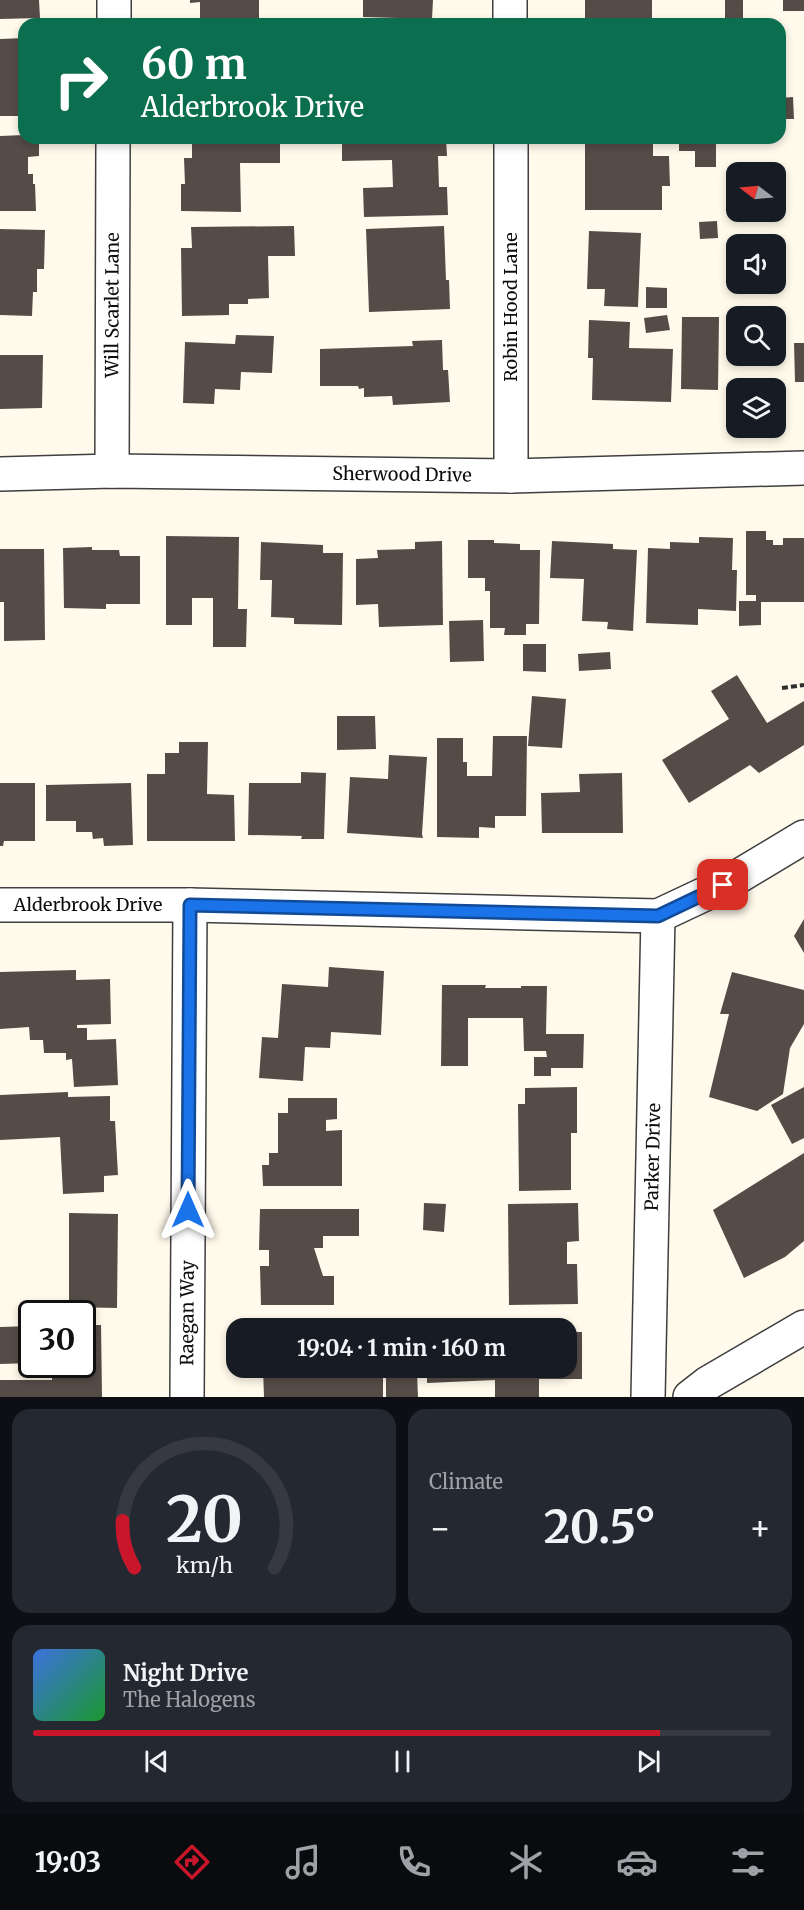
<!DOCTYPE html>
<html lang="en">
<head>
<meta charset="utf-8">
<style>
  :root { --surface:#171b24; --page:#242831; --text:#f1f3f6; --muted:#9ea1a6; --line:#363941; --accent:#ca162b }
  body { margin:0; font-family:Merriweather,serif; background:var(--page); color:var(--text); height:100vh; display:flex; flex-direction:column; font-size:22px; white-space:nowrap }
  * { box-sizing:border-box; margin:0 }
  p { font-size:20px; color:var(--muted) }
  .icon { flex:none; width:33px; height:33px; fill:none; stroke:currentColor; stroke-width:2; stroke-linecap:round; stroke-linejoin:round }
  .map { position:relative; height:1397px; overflow:hidden }
  .sheet { display:flex; flex-direction:column; gap:12px; padding:12px; background:#0d0f14; flex:1 }
  .sheet>* { flex:none }
  .banner { position:absolute; left:18px; top:18px; width:768px; height:126px; border-radius:18px; box-shadow:0 3px 9px #0003; background:#0b6e4f; color:#fff; overflow:hidden }
  .needle { width:39px; rotate:286deg }
  .tools { position:absolute; left:726px; top:162px; display:grid; gap:12px }
  .tools a { display:grid; place-items:center; width:60px; height:60px; border-radius:12px; background:var(--surface); box-shadow:0 3px 9px #0003; font-size:30px }
  .speed { position:absolute; left:18px; top:1300px; display:flex; gap:12px; font-size:30px; font-weight:700; text-align:center }
  .speed>* { display:grid; place-content:center; width:78px; height:78px; border-radius:50%; background:var(--surface); box-shadow:0 3px 9px #0003; line-height:1 }
  .speed .limit { border:3px solid #111; border-radius:9px; background:#fff; color:#111 }
  .pin { position:absolute; display:grid; place-items:center; width:51px; height:51px; color:#fff; margin:-26px; border-radius:12px; box-shadow:0 3px 9px #0006 }
  .me { position:absolute; width:66px; margin:-33px; rotate:0deg; stroke-linejoin:round; filter:drop-shadow(0 0 4px #0008) }
  .turn { display:flex; align-items:center; gap:21px; height:126px; padding:0 24px; font-size:27px }
  .turn .icon { width:78px; height:78px; stroke-width:2.5 }
  .turn b { display:block; font-size:42px; line-height:51px }
  .big { font-size:45px; font-weight:700; line-height:1.1 }
  .sheet .widget { flex:1; display:flex; flex-direction:column; justify-content:center; gap:9px; min-width:0; padding:0 21px; border-radius:18px; background:var(--page) }
  .sheet .dial { align-items:center; gap:0 }
  .dial svg { height:156px; overflow:visible; fill:none; stroke:var(--line); stroke-width:7; stroke-linecap:round; text-anchor:middle }
  .dial text { fill:var(--text); stroke:none }
  .song { display:flex; align-items:center; gap:18px }
  .cover { width:72px; height:72px; border-radius:9px; background:linear-gradient(135deg,hsl(220 70% 55%),hsl(130 70% 35%)) }
  .played { height:6px; border-radius:3px; background:linear-gradient(90deg,var(--accent) 85%,var(--line) 85%) }
  .keys { display:flex; justify-content:space-around; direction:ltr }
  .heat { display:flex; justify-content:space-between; align-items:center; font-size:33px; direction:ltr }
  .sheet .tiles { flex:1; display:grid; gap:12px; grid-template-columns:1fr 1fr }
  .widget:last-child { grid-column:span 2 }
  .trip { position:absolute; left:226px; top:1318px; width:351px; height:60px; border-radius:18px; background:var(--surface); box-shadow:0 3px 9px #0003; font-weight:700; line-height:60px; text-align:center }
  .tabs { display:flex; height:96px; justify-content:space-around; align-items:center; background:#090b0e; color:var(--muted) }
  .tabs .icon { width:42px; height:42px }
  .tabs .selected { color:var(--accent) }
  .tabs b { font-size:27px; color:var(--text) }
  .map>svg:first-child { display:block }
</style>
</head>
<body>
<div class="map">
<svg width="804" height="1397" viewBox="0 0 804 1397">
  <rect width="100%" height="100%" fill="#fffaeb"/>
  <path fill="#564c47" d="M0,0h39l1,18 -40,1z
    M190,0h69v20l-59,2v-20l-10,1z
    M363,0h70l-1,19 -69,-2z
    M585,0h67v21h-67z
    M725,0h18v19h-18z
    M783,0h21v11h-21z
    M24,38v78h-24v-77z
    M793,97l1,22h-14v-21z
    M24,135v3h15v18l-11,1v17h5v10h2l1,27h-36v-75z
    M192,138h88v25h-40l1,49 -60,-1v-27h4l-1,-26h8z
    M342,138h104l1,18h-9l1,31h8l1,28 -84,2 -1,-29 30,-1 -1,-27 -50,1z
    M585,138h68v18h16l1,30h-8v24h-77z
    M679,138h37v29h-21v-16h-16z
    M717,221l1,17 -18,1 -1,-17z
    M294,226l1,30h-27l1,42 -21,1v5h-19v11l-47,1 -1,-68h11l-1,-21z
    M444,226l2,54h3l1,29 -81,3 -3,-83z
    M0,229l45,1 -1,39h-7v23h-4l-1,24 -32,-1z
    M589,231l52,2 -3,74 -34,-1 1,-17h-18z
    M646,287l21,1v20h-21z
    M667,315l3,15 -24,3 -2,-15z
    M682,317h37l-1,73 -37,-1z
    M589,320l41,2 -1,26 44,1 -2,53 -79,-2 1,-42h-5z
    M236,335l38,1 -2,37 -31,-1 -1,18 -25,-1 -1,15 -31,-1 2,-61 50,2z
    M442,340l1,30h5l2,32 -57,3 -1,-9 -28,1v-9l-5,1 -1,-3h-38v-37l93,-3 -1,-5z
    M794,343h10v39h-9z
    M0,355h43l-1,53 -42,1z
    M746,531h20v9h7v5h10v-7h21v64h-43v23l-22,1v-25h17v-6h-10z
    M166,536l73,1 -1,72h9l-1,38h-33v-49h-21v27h-26z
    M699,537l34,1 -1,32h5l-1,41 -38,-2v16l-52,-2 2,-75 22,1v-7l29,1z
    M468,540h26v3l26,1v6h20l-1,74h-13v11h-22l1,-7h-15v-37h-5v-13h-17z
    M442,541l1,84 -64,2 -1,-23 -22,1v-46l22,-1 -1,-8 38,-1v-7z
    M552,541l61,3v5l24,1 -4,81 -26,-2 1,-7 -26,-1 2,-42 -34,-1z
    M261,542l62,3v8h20l-1,72 -48,-1v-6l-23,-1 1,-37h-12z
    M92,547v3h27l1,6h20v48h-34v5l-42,-1 -1,-60z
    M0,549h44l1,91 -41,1v-39h-4z
    M483,620l1,41 -34,1 -1,-41z
    M523,644h23v28l-23,-1z
    M610,652l1,17 -32,2 -1,-17z
    M737,675l30,48 37,-22v44l-45,28 -9,-8 -61,38 -27,-43 67,-41 -18,-28z
    M532,696l34,3 -4,49 -34,-2z
    M337,716h38l1,33 -39,1z
    M493,736h34l-1,80h-31v12l-16,-1v11l-42,-1v-99h26v24h4v14h25z
    M179,742h29l-1,52 27,1 1,46h-88v-67h18v-21h14z
    M389,755l38,2 -5,77 1,4 -76,-5 3,-56 38,2z
    M301,772l25,1 -2,66h-23l1,-3 -54,-1 1,-52h52z
    M622,773l1,60h-81l-1,-40 39,-1 -1,-18z
    M0,783h35v58h-31l-1,5h-3z
    M131,783l2,62 -29,1 -1,-8 -10,1 -1,-7h-16v-11h-30v-36z
    M804,919v34l-10,-17z
    M329,967l55,4 -3,64 -50,-3 -1,16 -25,-1 -2,34 -44,-3 3,-41 16,1 4,-54 46,3z
    M76,970v10l34,-1 1,45 -34,1v3h10v12l29,-1 2,46 -44,2 -2,-28 -6,1v-7h-22l-1,-13h-13l-1,-13 -29,2v-57z
    M732,972l72,18v34l-14,24 -7,46 -26,17 -48,-14 20,-83h-9z
    M442,985h44l-1,3h36v-2h26l-1,48h38l-1,34h-32v8h-17v-19h13l-1,-6h-22l-1,-33h-55v48h-27z
    M577,1087v46h-6v57l-52,1 -1,-87h7v-16z
    M804,1087v51l-12,6 -21,-39z
    M68,1092v5l42,-1v25h5l3,54 -14,1v16l-41,2 -3,-57 -60,3v-45z
    M288,1098h49v21l-11,1v11l16,-1v56h-79l-1,-21h7v-12h9v-40h10z
    M804,1153v88l-19,16 -41,21 -31,-68z
    M424,1203l22,1 -2,28 -21,-2z
    M578,1203l1,38 -12,1v22h10l1,40 -69,1 -1,-101z
    M260,1209h99v27h-36v12h-9l9,28h11v29h-73l-1,-39h9v-16h-10z
    M69,1213l49,1 -1,94 -48,-1z
    M255,1320h48v9h-48z
    M82,1325h19l1,72h-102v-17h52v-15h30z
    M32,1326v37l-32,1v-37z
    M567,1332h15v47h-43v18h-44v-17l-68,3v-15h140z
    M263,1368h40v3l30,-1v-2h50v29h-119z
    M386,1373h31l1,24h-32z"/>
  <g fill="none" stroke-linecap="round" stroke-linejoin="round">
    <g stroke="#3f3f3f" stroke-width="36">
      <g id="minor">
        <path d="M510,0v24"/>
        <path d="M114,24v-24"/>
        <path d="M511,138v338"/>
        <path id="s1" d="M112,471l1,-333"/>
        <path id="s2" d="M0,474l112,-3 399,5 293,-8"/>
        <path id="s3" d="M0,905h190l468,11 66,-31 80,-48"/>
        <path id="s4" d="M187,1397l3,-492"/>
        <path id="s5" d="M648,1397l10,-481"/>
        <path d="M690,1397l18,-14 96,-56"/>
      </g>
    </g>
    <path stroke="#2e2e2e" stroke-width="4" stroke-dasharray="6 3" stroke-linecap="butt" d="M782,688l22,-3"/>
    <use href="#minor" stroke="#fff" stroke-width="33"/>
  </g>
  <g fill="none" stroke-linecap="round" stroke-linejoin="round">
    <g stroke="#114b97" stroke-width="15">
      <path id="route" d="M188,1210l2,-305 468,11 65,-31"/>
    </g>
    <use href="#route" stroke="#1a73e8" stroke-width="10"/>
  </g>
  <g text-anchor="middle" stroke-width="6" stroke-linejoin="round" paint-order="stroke">
    <g font-size="18" fill="#0c0c0c" stroke="#fff">
      <text dy="6" stroke="none"><textPath href="#s1" startOffset="166">Will Scarlet Lane</textPath></text>
      <text transform="translate(511 307) rotate(-90)" y="6">Robin Hood Lane</text>
      <text dy="6" stroke="none"><textPath href="#s2" startOffset="402">Sherwood Drive</textPath></text>
      <text dy="6" stroke="none"><textPath href="#s3" startOffset="88">Alderbrook Drive</textPath></text>
      <text dy="6" stroke="none"><textPath href="#s5" startOffset="240">Parker Drive</textPath></text>
      <text dy="6" stroke="none"><textPath href="#s4" startOffset="84">Raegan Way</textPath></text>
    </g>
  </g>
</svg>
<div class="tools">
<a><svg class="needle" viewBox="-14 -14 28 28"><path d="M0-13l5 13h-10z" fill="#e53935"/><path d="M0 13l5-13h-10z" fill="#9ea1a6"/></svg></a>
<a><svg class="icon" aria-label="sound" viewBox="0 0 24 24"><path d="M4 9h4l5-4v14l-5-4H4zM17 9q2 3 0 6"/></svg></a>
<a><svg class="icon" aria-label="search" viewBox="0 0 24 24"><circle cx="10" cy="10" r="6"/><path d="M15 15l6 6"/></svg></a>
<a><svg class="icon" aria-label="layers" viewBox="0 0 24 24"><path d="M12 4l9 5-9 5-9-5zM3 14l9 5 9-5"/></svg></a>
</div>
<div class="speed"><div class="limit">30</div></div>
<div class="pin" style="left:723px;top:885px;background:#d93025"><svg class="icon" aria-label="arrive" viewBox="0 0 24 24"><path d="M6 21V4h12l-3 4 3 4H6"/></svg></div>
<svg class="me" style="left:188px;top:1210px" viewBox="-20 -20 40 40"><path d="M0-17L14 15 0 8-14 15z" fill="#1a73e8" stroke="#fff" stroke-width="4"/></svg>
<div class="trip">19:04 · 1 min · 160 m</div>
<div class="banner">
<div class="turn"><svg class="icon" aria-label="right" viewBox="0 0 24 24"><path d="M7 20v-9h11M14 6l5 5-5 5"/></svg><div><b>60 m</b>Alderbrook Drive</div></div>
</div>
</div>
<section class="sheet">
<div class="tiles">
<div class="widget dial"><svg viewBox="0 0 100 80">
<path d="M14 69A42 42 0 1 1 86 69"/>
<path d="M14 69A42 42 0 0 1 8 45" stroke="#ca162b"/>
<text x="50" y="56" font-size="32" font-weight="700">20</text>
<text x="50" y="72" font-size="11">km/h</text>
</svg></div>
<div class="widget"><p>Climate</p>
<div class="heat"><a>−</a><b class="big">20.5°</b><a>+</a></div>
</div>
<div class="widget">
<div class="song"><i class="cover"></i><div><b>Night Drive</b><p>The Halogens</p></div></div>
<div class="played"></div>
<div class="keys"><svg class="icon" aria-label="previous" viewBox="0 0 24 24"><path d="M18 5L8 12l10 7zM5 5v14"/></svg><svg class="icon" aria-label="pause" viewBox="0 0 24 24"><path d="M8 5v14M16 5v14"/></svg><svg class="icon" aria-label="next" viewBox="0 0 24 24"><path d="M6 5l10 7-10 7zM19 5v14"/></svg></div>
</div>
</div>
</section>
<nav class="tabs">
<b>19:03</b>
<svg class="icon selected" aria-label="directions" viewBox="0 0 24 24"><path d="M12 3l9 9-9 9-9-9zM9 14v-3h6M13 9l2 2-2 2"/></svg>
<svg class="icon" aria-label="music" viewBox="0 0 24 24"><path d="M9 18V5l10-2v13"/><circle cx="6" cy="18" r="3"/><circle cx="16" cy="16" r="3"/></svg>
<svg class="icon" aria-label="phone" viewBox="0 0 24 24"><path d="M5 4h4l2 5-3 2q2 4 5 5l2-3 5 2v4C11 20 4 13 5 4z"/></svg>
<svg class="icon" aria-label="climate" viewBox="0 0 24 24"><path d="M12 3v18M4 7l16 10M4 17L20 7"/></svg>
<svg class="icon" aria-label="car" viewBox="0 0 24 24"><path d="M5 17H2v-5l4-1 3-4h7l3 4 3 1v5h-3M9 17h6M6 11h13"/><circle cx="7" cy="17" r="2"/><circle cx="17" cy="17" r="2"/></svg>
<svg class="icon" aria-label="filters" viewBox="0 0 24 24"><path d="M4 7h16M4 17h16"/><circle cx="9" cy="7" r="2"/><circle cx="15" cy="17" r="2"/></svg>
</nav>
</body>
</html>
